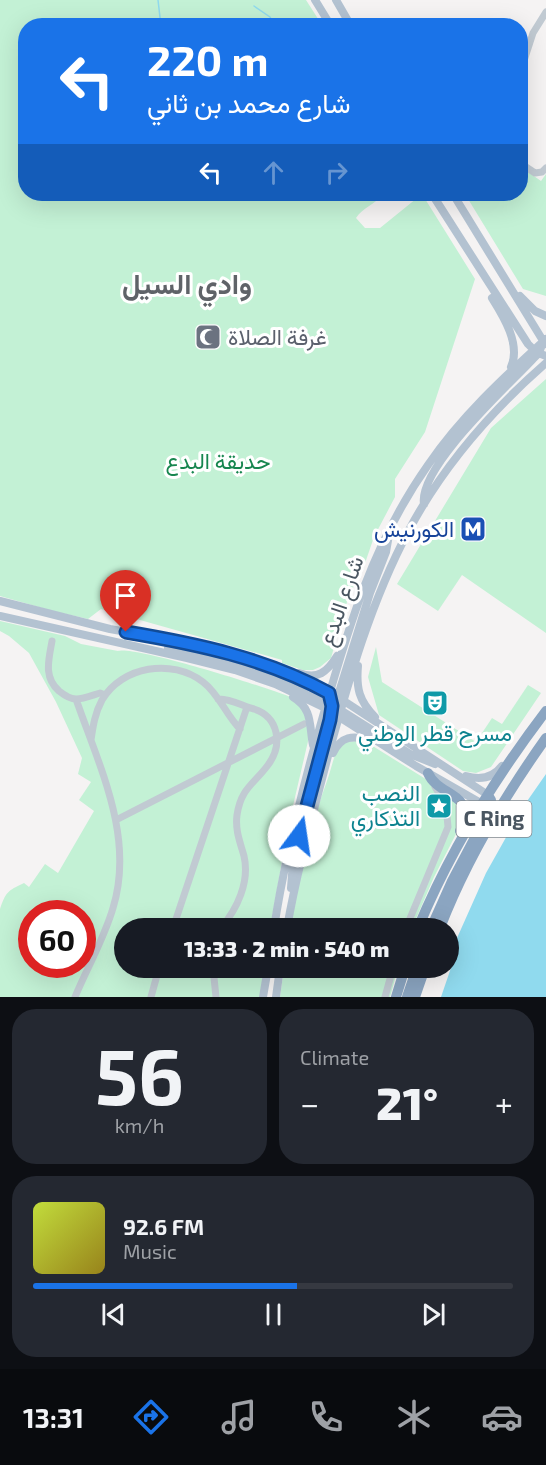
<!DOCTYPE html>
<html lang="en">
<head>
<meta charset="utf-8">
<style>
  :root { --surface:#171b24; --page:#242831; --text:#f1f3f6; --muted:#9ea1a6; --line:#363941; --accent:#1a73e8 }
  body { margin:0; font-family:"Exo 2",Vazirmatn,sans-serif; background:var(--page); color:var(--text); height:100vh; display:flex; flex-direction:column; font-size:22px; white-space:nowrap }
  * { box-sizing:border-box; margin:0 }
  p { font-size:20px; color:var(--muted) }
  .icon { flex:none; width:33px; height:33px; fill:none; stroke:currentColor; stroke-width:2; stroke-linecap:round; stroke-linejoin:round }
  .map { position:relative; height:997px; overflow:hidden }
  .drawer { display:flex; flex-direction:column; gap:12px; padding:12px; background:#0d0f14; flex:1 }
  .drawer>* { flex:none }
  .hud { position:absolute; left:18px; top:18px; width:510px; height:183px; border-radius:24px; box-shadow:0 6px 24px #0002; background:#1a73e8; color:#fff; overflow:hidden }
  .speed { position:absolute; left:18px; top:900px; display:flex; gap:12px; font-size:30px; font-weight:700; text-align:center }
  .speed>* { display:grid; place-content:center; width:78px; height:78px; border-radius:50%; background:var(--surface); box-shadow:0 6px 24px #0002; line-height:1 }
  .speed .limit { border:9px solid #d22; background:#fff; color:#111 }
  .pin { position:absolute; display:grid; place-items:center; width:51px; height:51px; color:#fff; margin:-62px -26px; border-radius:50% 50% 50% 0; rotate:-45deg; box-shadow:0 0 6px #0007 }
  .pin .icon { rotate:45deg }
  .me { position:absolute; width:66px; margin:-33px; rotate:14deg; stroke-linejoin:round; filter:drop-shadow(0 0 4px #0008) }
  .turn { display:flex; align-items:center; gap:21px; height:126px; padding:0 30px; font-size:27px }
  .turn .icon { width:78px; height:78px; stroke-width:2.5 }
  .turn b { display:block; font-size:42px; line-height:51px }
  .lanes { display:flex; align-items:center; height:57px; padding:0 30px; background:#0003; justify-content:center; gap:30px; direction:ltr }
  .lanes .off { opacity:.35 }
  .big { font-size:45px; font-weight:800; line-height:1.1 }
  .drawer .widget { flex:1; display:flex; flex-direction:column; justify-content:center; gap:9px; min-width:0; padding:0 21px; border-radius:24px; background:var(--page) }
  .drawer .dial { align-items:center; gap:0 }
  .dial b { font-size:78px; line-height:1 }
  .song { display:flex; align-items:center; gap:18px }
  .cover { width:72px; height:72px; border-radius:9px; background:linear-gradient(135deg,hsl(70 70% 55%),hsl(50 70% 35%)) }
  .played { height:6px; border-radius:3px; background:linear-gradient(90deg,var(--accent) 55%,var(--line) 55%) }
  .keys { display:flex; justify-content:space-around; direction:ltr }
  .heat { display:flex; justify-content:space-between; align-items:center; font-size:33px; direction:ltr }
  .drawer .tiles { flex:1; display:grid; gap:12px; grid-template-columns:1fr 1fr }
  .widget:last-child { grid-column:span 2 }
  .trip { position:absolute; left:114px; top:918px; width:345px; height:60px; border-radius:30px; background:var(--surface); box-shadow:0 6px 24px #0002; font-weight:800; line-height:60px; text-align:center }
  .tab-bar { display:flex; height:96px; justify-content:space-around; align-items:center; background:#090b0e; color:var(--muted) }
  .tab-bar .icon { width:42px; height:42px }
  .tab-bar .active { color:var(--accent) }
  .tab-bar b { font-size:27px; color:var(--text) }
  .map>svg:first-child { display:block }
</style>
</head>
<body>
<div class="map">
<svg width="546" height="997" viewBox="0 0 546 997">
  <rect width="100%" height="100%" fill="#f5f3f3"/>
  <path fill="#c3f1d5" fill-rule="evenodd" d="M0,0h306l16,25 -296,1v168h357c-8,11 -20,13 -27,24l9,10h15l42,-34 53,85 -50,153 -30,47v18l-21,40 -11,32 -2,-1 -14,34 -16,56 -11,9 -7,3h-10l-21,-7v-3l-181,-51 -13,10 -35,-8 -53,-15z
    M521,167l20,14 5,-7v122l-23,-7 -58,-95h55z
    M546,379v254l-84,-58 -24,36 -41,-27 94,-156z
    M0,621l65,15 16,8 37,7c15,-6 148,36 170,45 6,3 10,6 15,11l6,30 -20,86 -19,105h-146v40h140l-4,29h-260v-88c6,-17 7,-18 24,-26l5,4 16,-23 13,9 36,-62 -15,-11 12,-18 -13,-8 4,-16 -26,-56 -27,-49 -20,-17 -9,-5zM32,914h50v50h-50z
    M376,647l6,35 94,60 16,-24 10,6 26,-39 13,8 -50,74 -15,6 -13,-2 -84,-56 -11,-38z
    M363,740l82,51 16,19 -5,24 -22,43 -22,51h-122c10,-50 20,-102 38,-150 4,-12 6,-24 13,-35z
    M284,968h114l-8,29h-110z"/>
  <path fill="#90daee" d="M546,774v223h-105l12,-35 -4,-10 4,-5 33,-74 37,-66z"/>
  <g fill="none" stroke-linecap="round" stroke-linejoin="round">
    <path stroke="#90daee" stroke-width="1.5" d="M158,0l3,26
      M254,6l16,11 4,9"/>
    <path stroke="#c1cad2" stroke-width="7" d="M520,73l13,-40 13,-21
      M520,163l15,10 7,-1 4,-4
      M52,641c-3,18 -9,36 7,50 5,4 11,8 17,8 8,0 17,-4 24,-6l5,2
      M218,699c11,-1 25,7 36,10 25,8 29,36 14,56 -14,19 -27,23 -31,50 -2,15 3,27 7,41 6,26 -7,53 -23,72
      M91,740c2,-14 4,-27 11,-40 20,-34 70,-42 101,-18 16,12 23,33 37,47
      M116,820l188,-96
      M173,928l74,-221
      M406,928l42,-101 -2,-22 -11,-18
      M213,968l3,29
      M75,997c12,-29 29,-58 38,-89 22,-71 -14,-142 -37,-209
      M151,997l8,-29
      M385,997l8,-29"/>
    <path stroke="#b3c2d1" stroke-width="8" d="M315,0l16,26
      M336,0l15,26
      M432,194l96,150 8,8 10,4
      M453,194l92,150
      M520,296l15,15 11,5
      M492,298c12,19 29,47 19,69
      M424,504c-6,-37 84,-118 109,-145l6,-6 4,-11
      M0,601l110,28 88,16 80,24 66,32 144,94
      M0,616l187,42 48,12 40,14 50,24 91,58 70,40
      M168,648l43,8 35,10 85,36
      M358,666c-2,22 1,35 17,51
      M299,673c19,7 28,-1 38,-17
      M293,697c20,12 16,28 20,48
      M336,702l34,-109 16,-41 4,-23
      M337,708l73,46 25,10
      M333,753c8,-17 20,-18 36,-13
      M466,776c14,4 27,2 36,-10
      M291,888l2,-26 39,-154
      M274,928c11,-72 29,-142 49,-212 26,-91 50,-173 105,-251 33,-48 75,-87 118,-126
      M287,928c10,-58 26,-114 41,-172 21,-77 43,-155 81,-226 34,-64 82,-119 137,-167
      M263,997l5,-29
      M276,997l4,-29"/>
    <path stroke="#8ba5c1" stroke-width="10" d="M428,773c10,24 51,20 32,58
      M418,928c32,-77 77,-150 128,-217
      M431,928l21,-47 38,-72 1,-9 -3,-5
      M440,928c26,-67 64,-131 106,-190
      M396,997l9,-29
      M407,997l10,-29
      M415,997l10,-29"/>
  </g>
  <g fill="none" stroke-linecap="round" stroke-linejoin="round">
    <g stroke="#114b97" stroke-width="15">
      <path id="route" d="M126,632c71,12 139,26 203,61l3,13 -2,14 -31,116"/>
    </g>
    <use href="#route" stroke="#1a73e8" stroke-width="10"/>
  </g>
  <defs>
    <g id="mosque-square" transform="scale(1.35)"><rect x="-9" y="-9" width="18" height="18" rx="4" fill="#6b7280" stroke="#fff"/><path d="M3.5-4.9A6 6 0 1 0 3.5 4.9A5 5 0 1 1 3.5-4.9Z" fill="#fff"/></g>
    <g id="metro-square" transform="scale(1.35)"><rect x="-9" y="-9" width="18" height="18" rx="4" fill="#1a4fb4" stroke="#fff"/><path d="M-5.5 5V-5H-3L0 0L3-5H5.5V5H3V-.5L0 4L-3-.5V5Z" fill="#fff"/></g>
    <g id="theatre-square" transform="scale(1.35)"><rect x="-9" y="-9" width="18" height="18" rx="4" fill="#0f9aa8" stroke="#fff"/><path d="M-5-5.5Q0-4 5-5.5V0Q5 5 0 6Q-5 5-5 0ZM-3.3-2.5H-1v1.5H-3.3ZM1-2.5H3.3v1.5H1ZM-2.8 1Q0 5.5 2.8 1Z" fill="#fff"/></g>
    <g id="sight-square" transform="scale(1.35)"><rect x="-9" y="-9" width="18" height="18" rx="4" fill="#0f9aa8" stroke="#fff"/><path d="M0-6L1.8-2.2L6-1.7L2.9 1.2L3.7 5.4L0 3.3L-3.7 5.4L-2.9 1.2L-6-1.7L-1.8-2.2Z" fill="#fff"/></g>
  </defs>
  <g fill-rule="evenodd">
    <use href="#mosque-square" x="208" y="337"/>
    <use href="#metro-square" x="473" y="529"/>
    <use href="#theatre-square" x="435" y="703"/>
    <use href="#sight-square" x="439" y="806"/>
  </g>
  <g text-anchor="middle" stroke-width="6" stroke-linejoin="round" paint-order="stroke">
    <rect fill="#fff" stroke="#808990" stroke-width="1.5" x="456.5" y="801" width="75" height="36" rx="4.5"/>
    <g font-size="21" font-weight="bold" fill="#4a5661">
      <text x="494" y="826">C Ring</text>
    </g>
    <g font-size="22" fill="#5b616d" stroke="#fff" text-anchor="start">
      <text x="228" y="345">غرفة الصلاة</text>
    </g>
    <g font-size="22" fill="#17864f" stroke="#fff">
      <text x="218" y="469">حديقة البدع</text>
    </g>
    <g font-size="22" fill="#164399" stroke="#fff" text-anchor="end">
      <text x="454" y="537">الكورنيش</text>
    </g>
    <g font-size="22" fill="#4a5661" stroke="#fff">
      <text transform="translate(341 601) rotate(-71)" y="8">شارع البدع</text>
    </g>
    <g font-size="22" fill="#0d838f" stroke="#fff">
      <text x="435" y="741">مسرح قطر الوطني</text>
      <text x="420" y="801" text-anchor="end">النصب<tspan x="420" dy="25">التذكاري</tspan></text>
    </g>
    <g font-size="28" font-weight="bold" fill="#5f6368" stroke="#fff">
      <text x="187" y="294">وادي السيل</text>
    </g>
  </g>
</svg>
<div class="speed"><div class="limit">60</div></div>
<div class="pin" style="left:126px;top:632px;background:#d93025"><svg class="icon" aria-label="arrive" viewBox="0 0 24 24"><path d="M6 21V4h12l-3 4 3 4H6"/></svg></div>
<svg class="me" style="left:299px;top:836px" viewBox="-20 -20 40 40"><circle r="19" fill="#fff"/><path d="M0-13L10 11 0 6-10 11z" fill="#1a73e8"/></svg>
<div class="trip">13:33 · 2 min · 540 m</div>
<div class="hud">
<div class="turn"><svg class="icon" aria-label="left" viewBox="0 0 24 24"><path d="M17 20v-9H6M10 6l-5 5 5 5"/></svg><div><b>220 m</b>شارع محمد بن ثاني</div></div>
<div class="lanes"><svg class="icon" aria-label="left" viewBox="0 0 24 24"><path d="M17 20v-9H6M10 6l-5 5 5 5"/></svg><svg class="icon off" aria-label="ahead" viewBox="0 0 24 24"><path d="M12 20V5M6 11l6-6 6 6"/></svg><svg class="icon off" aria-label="right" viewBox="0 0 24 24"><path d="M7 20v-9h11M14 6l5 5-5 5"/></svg></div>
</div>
</div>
<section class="drawer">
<div class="tiles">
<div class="widget dial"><b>56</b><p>km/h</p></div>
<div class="widget"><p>Climate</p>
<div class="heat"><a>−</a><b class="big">21°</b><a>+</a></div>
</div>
<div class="widget">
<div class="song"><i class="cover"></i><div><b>92.6 FM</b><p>Music</p></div></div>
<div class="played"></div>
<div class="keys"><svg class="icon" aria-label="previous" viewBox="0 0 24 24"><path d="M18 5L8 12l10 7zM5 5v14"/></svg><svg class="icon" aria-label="pause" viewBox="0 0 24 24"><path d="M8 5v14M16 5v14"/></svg><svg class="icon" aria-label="next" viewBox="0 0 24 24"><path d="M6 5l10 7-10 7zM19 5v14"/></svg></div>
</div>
</div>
</section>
<nav class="tab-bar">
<b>13:31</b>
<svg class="icon active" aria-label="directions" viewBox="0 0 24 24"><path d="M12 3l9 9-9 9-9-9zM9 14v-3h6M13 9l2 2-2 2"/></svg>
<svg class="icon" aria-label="music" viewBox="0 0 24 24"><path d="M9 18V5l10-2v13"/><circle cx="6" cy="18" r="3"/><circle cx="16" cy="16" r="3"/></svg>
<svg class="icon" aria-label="phone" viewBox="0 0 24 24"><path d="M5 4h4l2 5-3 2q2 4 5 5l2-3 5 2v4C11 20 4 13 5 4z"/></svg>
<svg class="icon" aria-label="climate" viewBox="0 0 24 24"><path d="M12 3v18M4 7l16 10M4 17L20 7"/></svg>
<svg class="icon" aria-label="car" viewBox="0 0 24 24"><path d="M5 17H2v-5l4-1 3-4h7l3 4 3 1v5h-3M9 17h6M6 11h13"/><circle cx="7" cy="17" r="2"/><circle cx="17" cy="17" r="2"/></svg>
</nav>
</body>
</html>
